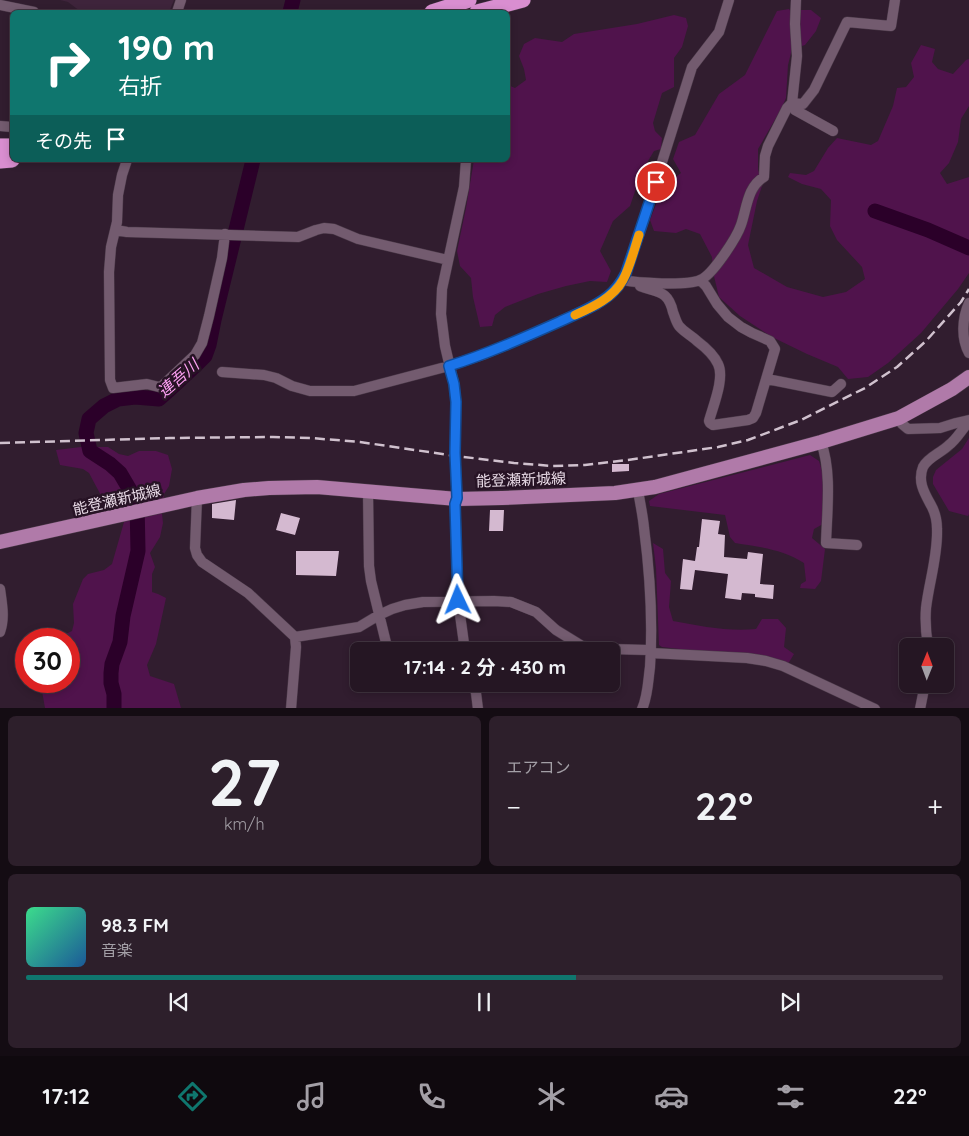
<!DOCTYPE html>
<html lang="ja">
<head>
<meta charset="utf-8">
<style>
  :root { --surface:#251623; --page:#2d1f2b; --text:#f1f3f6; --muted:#a39fa6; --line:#423541; --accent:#0f766e }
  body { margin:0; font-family:Quicksand,"Noto Sans JP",sans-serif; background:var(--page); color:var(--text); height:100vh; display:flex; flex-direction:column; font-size:19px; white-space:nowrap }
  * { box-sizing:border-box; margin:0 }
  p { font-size:16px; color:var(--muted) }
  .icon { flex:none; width:28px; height:28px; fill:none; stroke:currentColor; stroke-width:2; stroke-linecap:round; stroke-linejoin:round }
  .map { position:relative; height:708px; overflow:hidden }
  .side { display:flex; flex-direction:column; gap:8px; padding:8px; background:#140c13; flex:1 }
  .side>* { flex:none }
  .top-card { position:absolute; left:10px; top:10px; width:500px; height:152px; border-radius:8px; box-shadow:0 2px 8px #0003,0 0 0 1px var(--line); background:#0f766e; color:#fff; overflow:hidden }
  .needle { width:32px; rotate:1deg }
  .tools { position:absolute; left:899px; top:638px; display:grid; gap:10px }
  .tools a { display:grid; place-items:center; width:55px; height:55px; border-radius:8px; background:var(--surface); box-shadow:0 2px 8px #0003,0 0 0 1px var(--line); font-size:25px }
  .speed { position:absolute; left:15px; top:628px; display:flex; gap:10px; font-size:25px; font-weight:700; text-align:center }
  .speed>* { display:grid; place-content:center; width:65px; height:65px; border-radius:50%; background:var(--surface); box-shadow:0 2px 8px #0003,0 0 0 1px var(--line); line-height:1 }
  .speed .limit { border:8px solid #d22; background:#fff; color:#111 }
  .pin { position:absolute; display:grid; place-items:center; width:42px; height:42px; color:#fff; margin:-21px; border:2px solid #fff; border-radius:50%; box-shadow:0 1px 5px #0007 }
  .me { position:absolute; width:55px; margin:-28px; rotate:358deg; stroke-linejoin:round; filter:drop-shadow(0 0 4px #0008) }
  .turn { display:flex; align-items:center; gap:18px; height:105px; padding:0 25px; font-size:22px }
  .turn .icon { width:65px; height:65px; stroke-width:2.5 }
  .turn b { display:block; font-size:35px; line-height:42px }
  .then { display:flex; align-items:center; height:48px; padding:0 25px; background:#0003; gap:10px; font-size:19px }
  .big { font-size:38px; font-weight:700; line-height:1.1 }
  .side .widget { flex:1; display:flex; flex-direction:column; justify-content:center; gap:8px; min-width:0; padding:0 18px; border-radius:8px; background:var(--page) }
  .side .dial { align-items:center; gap:0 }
  .dial b { font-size:65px; line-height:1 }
  .song { display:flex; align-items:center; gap:15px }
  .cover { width:60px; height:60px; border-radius:8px; background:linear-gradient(135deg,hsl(150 70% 55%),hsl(210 70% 35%)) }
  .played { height:5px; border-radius:2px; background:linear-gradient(90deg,var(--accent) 60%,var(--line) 60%) }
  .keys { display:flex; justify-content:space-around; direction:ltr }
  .heat { display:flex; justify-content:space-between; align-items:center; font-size:28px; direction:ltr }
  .side .tiles { flex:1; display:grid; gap:8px; grid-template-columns:1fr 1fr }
  .widget:last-child { grid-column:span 2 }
  .trip { position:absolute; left:350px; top:642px; width:270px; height:50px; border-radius:8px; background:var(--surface); box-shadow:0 2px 8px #0003,0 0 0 1px var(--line); font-weight:700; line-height:50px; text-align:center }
  .menu { display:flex; height:80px; justify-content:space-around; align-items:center; background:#0f090e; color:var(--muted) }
  .menu .icon { width:35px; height:35px }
  .menu .current { color:var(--accent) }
  .menu b { font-size:22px; color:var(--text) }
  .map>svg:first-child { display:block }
</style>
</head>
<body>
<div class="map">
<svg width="969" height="709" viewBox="0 0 969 709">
  <rect width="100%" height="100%" fill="#311d2f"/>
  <path fill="#3e243b" d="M60,0h114l-5,12h-82l-7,-1 -12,-9z"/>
  <path fill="#50134c" d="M789,9l4,6 8,-5h10l10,8 -5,13 -11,14 -13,4 -4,16 -2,33 -6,13 -22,38v21l5,13 -6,18 -9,44 6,23 33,19 36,10 23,-5 19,-13 -3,-12 -25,-27 -7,-14 1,-26 -10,-11 -19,-5 -14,-7 2,-4 16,2 8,-4 14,-23 9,-10 34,7 7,-4 15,-35 4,-18 9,-1 8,-10 -3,-14 10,-18 14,4 -3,13 6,7 15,5 13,-14 3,-1v47l-8,13 -3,23 -9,21 -9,10 7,11 22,-7v96l-11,16 -37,44 -33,30 -20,14 -20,2 -10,-12 -31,-13 -35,-17 -32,-21 -21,-19 -6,-25 -1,-15 -12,-23 -14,-5 -10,4 -22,-2 -4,-11 13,-34 18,-13 -8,-14 6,-17 16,-7 24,-41 26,-19 32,-64z
    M674,15l12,3 2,8 -6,21 -8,11v29l-12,6 -9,30 2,8 7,7 -1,11 -7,2 -12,20 -12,35 -17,15 -13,30 11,20 -4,11 -17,-1 -24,5 -28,8 -33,13 -10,8 -3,11 -12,1 -7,-30 -2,-19 -11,-12 -3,-15 9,-43 8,-48h34v-75l7,3 11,-8 -2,-11 -5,-13 5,-12 11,-6 27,4 12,-8 63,-10z
    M969,438v76l-1,2 -19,-5 -16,-27v-7l3,-7 26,-21z
    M81,447h27l11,7 9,2 11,-5h17l12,4 4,14 -3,17 -5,8 -2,20 1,9 -3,14 -10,16 5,14 -3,7v18l6,2 8,4 -10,46 -9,21 3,11 24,8 7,24h-136l-3,-17 8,-6 1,-4h18v-42h-14l17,-8 2,-8 -1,-19 10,-25 5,-5 16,-4 8,-6 12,-42 -2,-17 -18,-4 -15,-28 -6,-4 -23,-4 -4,-15z
    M810,455l9,6 7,23 -3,40 -9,5 -2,9 13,11 -4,32 -6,8 -15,-1 1,-4 5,-3 -2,-18c-22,-14 -44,-16 -69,-20l-5,-6 -5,-22 -75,-9 -1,-5 10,-7z
    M653,543l10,6 2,24 6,8 -2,26 4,14c27,5 56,11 83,8l6,-10h16l8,9 -2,19 10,7 -6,10 -21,-5 -105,-12 -3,-2 -3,-77z"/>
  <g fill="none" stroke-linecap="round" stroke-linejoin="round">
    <path stroke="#2b0029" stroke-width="15" d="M290,12l3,-12
      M875,211l53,19 41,18
      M114,709v-15l-3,-11v-10l1,-9 8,-22 3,-26 15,-65 -1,-49 -17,-29 -10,-9 -20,-13 -4,-18 3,-14 15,-13 14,-7 17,-2 24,2 9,-8 30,-28 7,-7 4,-11 5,-25 39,-160"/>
  </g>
  <path fill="#d4b9d0" d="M612,464h17v7l-17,1z
    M236,500l-2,20 -22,-2v-14z
    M490,510h14l-1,21h-14z
    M281,513l19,5 -5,17 -19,-5z
    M702,519l18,2 -2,13 7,1 -1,22 23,2 1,-7 15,2 -3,30 14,1 -1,14 -18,-2v-3l-13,-1 -1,7 -16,-2 3,-24 -33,-4 -3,20 -12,-1 3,-30 12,2 2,-14h2z
    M296,551h43l-3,25 -40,-1z"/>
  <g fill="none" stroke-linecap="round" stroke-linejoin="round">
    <g stroke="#4a3948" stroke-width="11">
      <path id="minor" d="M796,0l-1,24 2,32 -5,47 3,7 38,21
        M0,5l34,7
        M177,12l4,-12
        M0,126l12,1
        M127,160l-5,15 -4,20 -1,27 -6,25 -2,25 1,108 3,8 34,-4 12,3 3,-1 33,-31 7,-12 7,-27 13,-58 3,-24
        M116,230l11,2 171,5 18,-7 8,-2 10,1 24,10 90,21
        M623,280c14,3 64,6 77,0 12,-4 37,-43 41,-55 6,-17 6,-38 23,-48l1,-21 3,-10 19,-38 5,-5 11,1 11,-14 33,-68 44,4 4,-26
        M640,286c18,7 28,4 33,26 2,5 3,10 6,14 5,6 13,10 18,15 8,6 17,14 21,23 7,14 -5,42 -9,57l1,2 3,2 35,-5 5,-2 3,-5 19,-64 -5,-8 -18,-8 -11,-6 -13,-10 -11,-13 -11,-18 -6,-6
        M969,303c-7,15 -8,36 0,50
        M222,372l42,3 12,3 16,8 18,5h44l95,-25 36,-12 38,-16 73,-33 13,-9 10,-10 7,-13 19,-57 47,-149 27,-35 10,-32
        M767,379l65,13 9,-8
        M899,418l3,6 6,5 32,-1 16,-5 13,-3
        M821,442c11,30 6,69 5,101l31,2
        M638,490c2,13 5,26 6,38 6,46 9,93 6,139 -2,14 -2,29 -8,42
        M368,491l1,75 2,15 17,70
        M197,498l-2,50 2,7 5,7 46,31 47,44 1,10 -5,62
        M0,589c2,15 5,29 0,43
        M295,637l64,-10 20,-12 13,-6 13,-4 18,-3 71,-1 17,1 25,10 20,18 26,16 28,3 38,1 3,3 96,5 19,3 17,5 92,43
        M928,646c-2,-12 -3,-25 -2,-38 3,-26 12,-52 11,-79 0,-8 -2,-16 -5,-22 -7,-13 -15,-25 -9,-40 5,-10 18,-14 26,-22 8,-6 13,-16 20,-23
        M465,651l-7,-51 -3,-96 2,-5 -2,-46 1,-51 -2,-18 -9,-38 -4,-32 1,-25 22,-102 2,-27
        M473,684l3,9 2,16
        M920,709l5,-25"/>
    </g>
    <g stroke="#4a3948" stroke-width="15">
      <path id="major" d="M0,542l197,-44 47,-8 25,-2 48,-1 140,12 45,-1 113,-5 40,-6 166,-45 78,-24 53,-29 17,-12"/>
    </g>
    <g stroke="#4a3948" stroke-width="16">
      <path id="highway" d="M432,12l37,-12
        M477,12l46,-12
        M0,146h12
        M0,161l12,-1"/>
    </g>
    <use href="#minor" stroke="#735b6f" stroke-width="10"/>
    <use href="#major" stroke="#b07aa9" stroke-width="14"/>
    <use href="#highway" stroke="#d98ed0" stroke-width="15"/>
    <path stroke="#d0c1ce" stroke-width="2.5" stroke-dasharray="10 5" stroke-linecap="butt" d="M0,443l170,-5 103,-1 38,1 49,4 96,14 58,7 39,3 32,-1 43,-5 90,-13 30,-7 53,-20 64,-32 32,-21 29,-26 35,-39 8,-13"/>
  </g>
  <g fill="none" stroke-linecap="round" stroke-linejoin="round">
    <g stroke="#114b97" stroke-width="12">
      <path id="route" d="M458,600l-3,-96 2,-6 -2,-45 1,-51 -2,-18 -5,-18c38,-12 74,-28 110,-44 17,-8 34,-14 48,-25 8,-6 14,-14 19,-24l30,-91"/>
    </g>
    <use href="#route" stroke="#1a73e8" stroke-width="9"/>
    <path stroke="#f59e0b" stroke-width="9" d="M575,315c18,-8 38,-17 48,-35 7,-13 11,-30 16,-45"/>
  </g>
  <g text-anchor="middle" stroke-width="5" stroke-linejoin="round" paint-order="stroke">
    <g font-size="15" fill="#e8dae6" stroke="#271325">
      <text transform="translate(521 480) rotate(-2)" y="5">能登瀬新城線</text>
      <text transform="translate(117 500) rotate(-13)" y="5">能登瀬新城線</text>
    </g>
    <g font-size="16" font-style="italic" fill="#fca0f2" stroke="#271325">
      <text transform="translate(178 378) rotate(-41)" y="6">連吾川</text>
    </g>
  </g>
</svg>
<div class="tools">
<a><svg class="needle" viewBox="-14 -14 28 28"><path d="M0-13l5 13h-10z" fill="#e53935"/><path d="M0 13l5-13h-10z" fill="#a39fa6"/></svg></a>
</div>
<div class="speed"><div class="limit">30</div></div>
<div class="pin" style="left:656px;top:182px;background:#d93025"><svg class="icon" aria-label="arrive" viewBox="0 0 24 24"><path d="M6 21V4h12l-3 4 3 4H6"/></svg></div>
<svg class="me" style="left:458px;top:600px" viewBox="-20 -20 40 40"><path d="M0-17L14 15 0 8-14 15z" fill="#1a73e8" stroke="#fff" stroke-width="4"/></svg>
<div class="trip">17:14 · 2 分 · 430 m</div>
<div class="top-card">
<div class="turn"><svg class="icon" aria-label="right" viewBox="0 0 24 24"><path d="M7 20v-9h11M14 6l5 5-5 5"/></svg><div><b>190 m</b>右折</div></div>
<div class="then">その先<svg class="icon" aria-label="arrive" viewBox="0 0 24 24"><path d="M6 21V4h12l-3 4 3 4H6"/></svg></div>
</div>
</div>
<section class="side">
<div class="tiles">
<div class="widget dial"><b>27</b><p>km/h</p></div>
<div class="widget"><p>エアコン</p>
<div class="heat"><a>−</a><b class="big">22°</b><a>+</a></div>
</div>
<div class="widget">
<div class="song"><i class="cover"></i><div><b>98.3 FM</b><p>音楽</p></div></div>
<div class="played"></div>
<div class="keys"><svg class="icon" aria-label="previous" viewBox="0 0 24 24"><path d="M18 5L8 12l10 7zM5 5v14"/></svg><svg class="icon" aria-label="pause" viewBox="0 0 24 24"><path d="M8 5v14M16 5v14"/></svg><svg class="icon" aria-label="next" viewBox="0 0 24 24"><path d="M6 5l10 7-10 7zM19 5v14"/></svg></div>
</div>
</div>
</section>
<nav class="menu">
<b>17:12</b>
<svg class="icon current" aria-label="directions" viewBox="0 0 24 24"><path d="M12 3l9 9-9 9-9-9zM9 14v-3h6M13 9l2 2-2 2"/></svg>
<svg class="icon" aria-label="music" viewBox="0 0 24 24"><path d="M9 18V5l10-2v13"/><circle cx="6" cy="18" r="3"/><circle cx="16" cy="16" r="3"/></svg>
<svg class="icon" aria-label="phone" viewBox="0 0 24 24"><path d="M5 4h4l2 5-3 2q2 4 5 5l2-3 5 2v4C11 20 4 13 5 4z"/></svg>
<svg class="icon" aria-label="climate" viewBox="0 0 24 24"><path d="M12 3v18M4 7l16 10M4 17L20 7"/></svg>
<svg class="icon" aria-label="car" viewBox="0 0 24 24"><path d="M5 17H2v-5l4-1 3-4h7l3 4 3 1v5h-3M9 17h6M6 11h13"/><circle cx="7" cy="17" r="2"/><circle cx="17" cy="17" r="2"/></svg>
<svg class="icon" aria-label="filters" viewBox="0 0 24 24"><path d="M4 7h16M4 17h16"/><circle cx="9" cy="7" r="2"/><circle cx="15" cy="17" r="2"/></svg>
<b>22°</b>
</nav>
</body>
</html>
